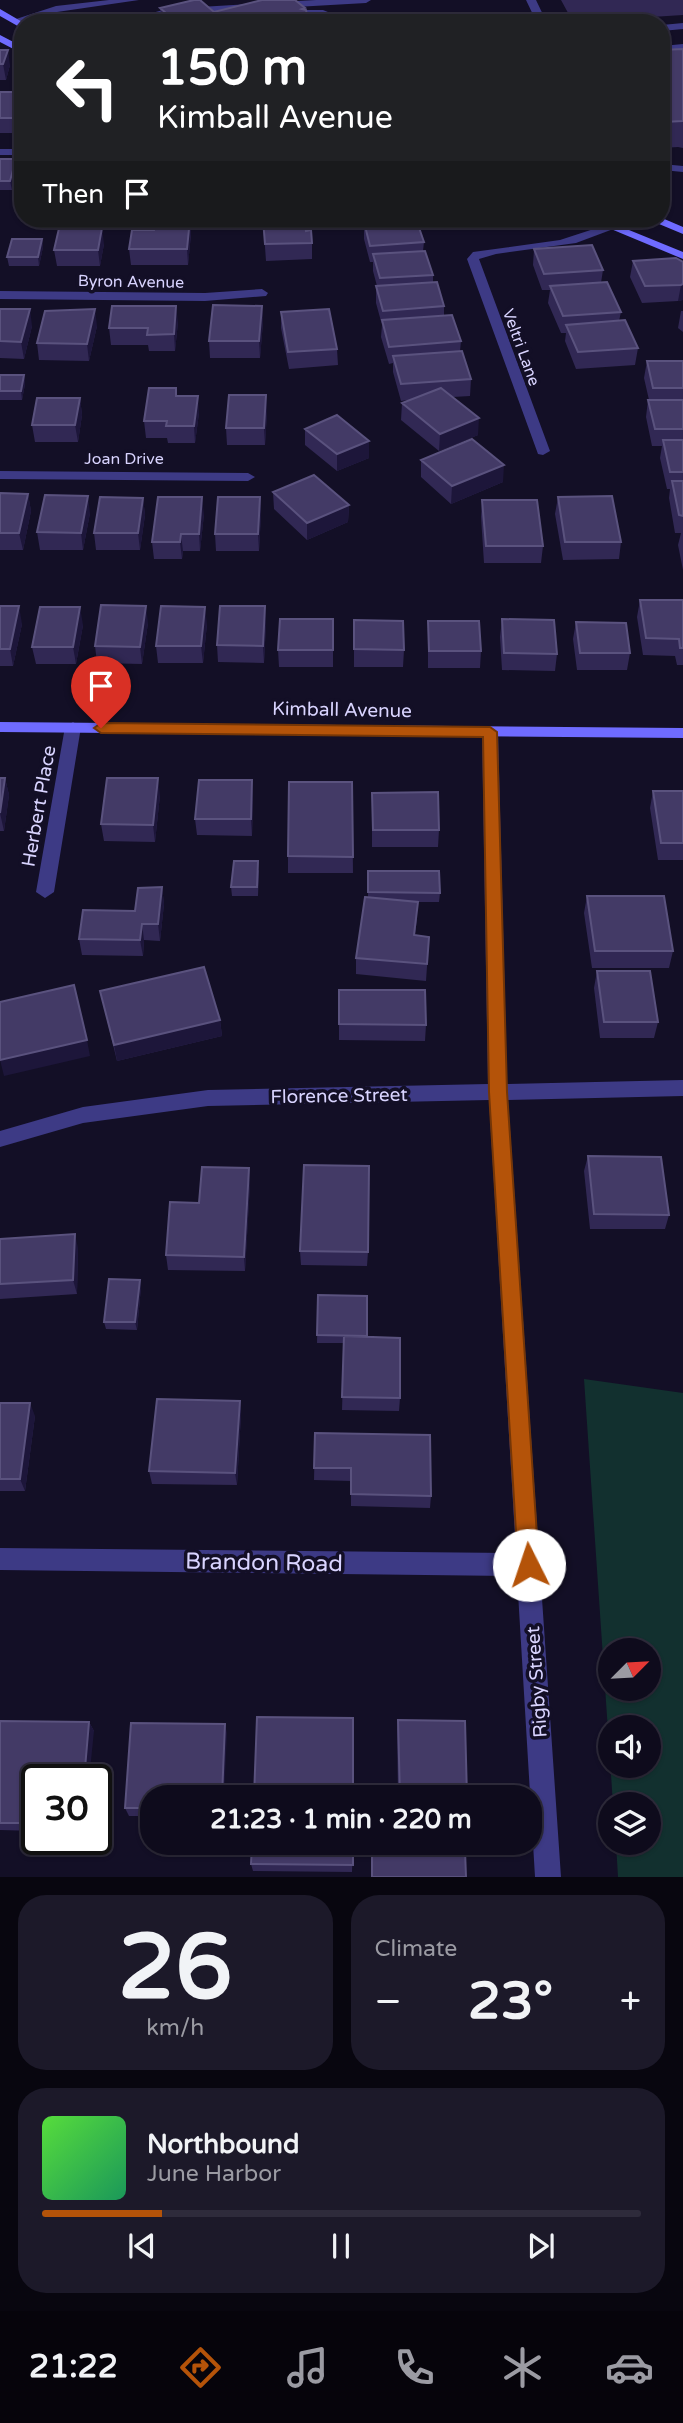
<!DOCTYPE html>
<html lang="en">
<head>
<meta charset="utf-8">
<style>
  :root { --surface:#0e0b1c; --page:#1c1929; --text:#f1f3f6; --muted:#9b9ba3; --line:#2e2b3b; --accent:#b45309 }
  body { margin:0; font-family:"Varela Round",sans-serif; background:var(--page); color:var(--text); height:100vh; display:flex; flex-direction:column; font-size:26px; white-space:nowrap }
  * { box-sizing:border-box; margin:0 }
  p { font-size:23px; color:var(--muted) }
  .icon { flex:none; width:38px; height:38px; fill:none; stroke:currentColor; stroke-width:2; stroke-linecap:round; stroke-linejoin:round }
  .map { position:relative; height:1877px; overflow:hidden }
  .drawer { display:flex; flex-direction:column; gap:18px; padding:18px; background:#08060f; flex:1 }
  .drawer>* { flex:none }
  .hud { position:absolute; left:14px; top:14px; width:656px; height:214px; border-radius:28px; box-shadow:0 2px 5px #0004,0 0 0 2px var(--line); background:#202124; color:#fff; overflow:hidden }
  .needle { width:46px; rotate:66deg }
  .tools { position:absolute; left:598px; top:1638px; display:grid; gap:14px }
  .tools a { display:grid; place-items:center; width:63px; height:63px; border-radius:50%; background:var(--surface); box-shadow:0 2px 5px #0004,0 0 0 2px var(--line); font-size:35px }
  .speed { position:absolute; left:21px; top:1764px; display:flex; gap:14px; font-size:35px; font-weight:700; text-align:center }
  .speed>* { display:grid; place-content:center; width:91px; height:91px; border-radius:50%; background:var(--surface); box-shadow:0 2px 5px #0004,0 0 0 2px var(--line); line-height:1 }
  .speed .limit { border:4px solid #111; border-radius:10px; background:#fff; color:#111 }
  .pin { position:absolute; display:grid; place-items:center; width:60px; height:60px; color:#fff; margin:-72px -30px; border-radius:50% 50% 50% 0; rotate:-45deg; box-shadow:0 0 7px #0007 }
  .pin .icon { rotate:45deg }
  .me { position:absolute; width:77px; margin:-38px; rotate:356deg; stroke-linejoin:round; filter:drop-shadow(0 0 5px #0008) }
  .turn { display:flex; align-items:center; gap:24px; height:147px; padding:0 28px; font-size:32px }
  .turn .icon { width:91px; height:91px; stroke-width:2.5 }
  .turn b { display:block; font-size:49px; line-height:60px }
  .then { display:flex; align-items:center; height:66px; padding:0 28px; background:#0003; gap:14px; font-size:26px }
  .big { font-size:52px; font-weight:800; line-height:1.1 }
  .drawer .tile { flex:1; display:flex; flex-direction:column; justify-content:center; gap:10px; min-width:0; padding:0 24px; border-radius:28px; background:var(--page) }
  .drawer .dial { align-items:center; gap:0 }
  .dial b { font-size:91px; line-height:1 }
  .song { display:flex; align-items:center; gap:21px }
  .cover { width:84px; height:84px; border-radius:10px; background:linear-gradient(135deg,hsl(110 70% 55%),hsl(150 70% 35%)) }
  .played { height:7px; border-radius:4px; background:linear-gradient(90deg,var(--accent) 20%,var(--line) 20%) }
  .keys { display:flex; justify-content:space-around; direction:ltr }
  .heat { display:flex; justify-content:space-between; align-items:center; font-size:38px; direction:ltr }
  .drawer .tiles { flex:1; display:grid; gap:18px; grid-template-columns:1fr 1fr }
  .tile:last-child { grid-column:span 2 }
  .trip { position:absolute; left:140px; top:1785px; width:402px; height:70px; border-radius:28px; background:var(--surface); box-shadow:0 2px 5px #0004,0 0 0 2px var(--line); font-weight:800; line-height:70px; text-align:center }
  .dock { display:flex; height:112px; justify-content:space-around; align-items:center; background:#06040b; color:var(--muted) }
  .dock .icon { width:49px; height:49px }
  .dock .on { color:var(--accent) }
  .dock b { font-size:32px; color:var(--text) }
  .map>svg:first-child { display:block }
</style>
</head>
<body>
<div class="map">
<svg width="683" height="1877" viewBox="0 0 683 1877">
  <rect width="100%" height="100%" fill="#130f26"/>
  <path fill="#12302f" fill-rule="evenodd" d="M584,1379l99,14v484h-65l-2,-34h33v-39h-36zM611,1650h38v39h-38zM611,1727h38v39h-38z"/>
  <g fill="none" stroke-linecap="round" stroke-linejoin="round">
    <path fill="#3d3a85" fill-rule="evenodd" d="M109,0h30l-82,12 -42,12 -5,-3 46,-15z
      M526,0h10l11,23h-10z
      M323,10l32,13h-15l-18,-7h-37l-5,-3 5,-3z
      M683,23v6l-21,2v-6z
      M662,164l21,2v6l-21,-2z"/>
    <path fill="#3d3a85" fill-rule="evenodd" d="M316,0h55l-5,3 -88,5 -5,-3 5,-3z
      M250,4l5,3 -2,2 -86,6 -34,8h-19l53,-14z
      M683,44v6l-21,2v-6z
      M0,149h23v6h-23z
      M612,223l6,3 -2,2 -40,15 -80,11 -17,5 71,192 -7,4 -5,-1 -71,-195 6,-7 87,-12z
      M262,289l6,4 -2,3 -61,5 -205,-2v-8l205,2z
      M0,471l248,2 7,4 -7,4 -248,-2z
      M73,722l8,5 -27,165 -9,6 -9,-6 29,-165z
      M490,727l8,5 9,352 176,-4v16l-175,4 53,777h-26l-18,-301 -517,-6v-22l516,5 -27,-453 -281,6 -125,17 -83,24v-16l83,-24 125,-17 280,-6 -6,-352z"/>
    <path fill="#6f6bff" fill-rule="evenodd" d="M0,9l24,14 -1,6 -23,-13z
      M0,35l23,12v7l-23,-12z
      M662,218l21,9v7l-36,-15z
      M587,219h15l81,33v7z
      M0,722l683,6v10l-683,-6z"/>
  </g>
  <path fill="#312854" d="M561,0h122v15l-110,7z
    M160,8l54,4 91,-4 4,15h-147z
    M683,49v99l-5,-1 -16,1v-98z
    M0,50l10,15 -4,15h-6z
    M0,92h23v41h-23z
    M0,159h16l1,9 -5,22h-12z
    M190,219l1,15 -3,31h-57l-2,-16 25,-19z
    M263,219l49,24v16l-46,2z
    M350,219h66l8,23 -1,9 10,24v7l11,24v9l17,26 -1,10 11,28 -1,17 -17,1 25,38 -39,16 -38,-31 1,-17 6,-3 -7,1 -8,-29v-9l-4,1 -8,-27 1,-12 -6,-22v-17h1l-4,-15v-9h-3l-6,-23v-12l-12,1z
    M42,239l1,8 -4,19h-30l-2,-9z
    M104,244l-4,22h-43l-3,-16z
    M534,249l69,21 -2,13 20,29 -2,9 19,27 -3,17 -59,4 -11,-28 1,-8h-5l-13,-30 2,-13h-8l-9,-25z
    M633,261l50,1v38l-5,1 -36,2 -12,-26z
    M262,306l1,16 -3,36h-50l-1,-17z
    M0,309l32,17 -8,33 -24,-1z
    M681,311h2v21l-5,-4z
    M281,312l56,37 1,16 -49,4 -8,-41z
    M178,322l-3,29h-26l-1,-6h-37l-2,-17z
    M97,326l-8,35 -50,-1 -2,-17z
    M647,361h36v209l-5,-25 3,-12h-6l-6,-35 1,-9h-3l-7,-31 2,-12h-10l-6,-29 2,-17h1l-5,-22z
    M0,375h24l1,9 -3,16h-22z
    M177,396l22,17 -4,30h-27l-1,-5h-21l-2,-17z
    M80,398l2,17 -4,27h-43l-3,-17z
    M267,412l-2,33h-38l-1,-17z
    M305,429l64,12v17l-32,13 -32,-26z
    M421,460l82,22 -52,22 -30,-27z
    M273,492l76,13 -1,17 -41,18 -33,-31z
    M0,493l28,1 3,17 -8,39h-23z
    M260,497l1,17 -2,37h-43l-1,-17z
    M558,497l63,45 -2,17 -56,1 -8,-46z
    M143,498l2,17 -5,35h-44l-2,-17z
    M482,500l61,46 -2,17h-57l-3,-46z
    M90,513l-7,37h-43l-3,-18z
    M204,514l-4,37h-17l-1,8h-28l-2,-17z
    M640,600h43v65h-6l-2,-9 -32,-1 -6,-38z
    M0,606l22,18 -9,42h-13z
    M333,619v48h-54l-1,-17z
    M502,619l55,35 -2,17 -53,-1 -2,-33z
    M354,620l50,30 -1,17h-49z
    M428,621l53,30 -1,17h-52z
    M576,622l54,31 -3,17h-50l-4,-31z
    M148,623l-6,41 -45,-1 -2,-17z
    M266,623l-2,40 -46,-1 -1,-17z
    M207,624l-4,39h-45l-2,-17z
    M83,625l-7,39h-40l-4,-17z
    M0,778h5l4,17 -5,36h-4z
    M352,782l1,91h-65v-17z
    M653,791h30v69h-25l-8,-52z
    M372,793l67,37 -1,17h-66z
    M160,795l-5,47 -51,-1 -3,-17z
    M253,797l-1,39 -55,-1 -2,-16z
    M259,870l-1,26h-26l-1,-9z
    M368,871l72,22 -1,9h-22v16l-2,17 14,2 -3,44 -70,-7v-16l12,-61z
    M162,887l2,17 -4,37 -16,-1 -1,16 -61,-1 -3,-16 56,-28z
    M587,896l86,55 -4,17h-77l-8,-55z
    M597,971l61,51 -4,16h-54l-6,-50z
    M339,990l87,35 -1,16 -86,-1z
    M100,991l120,29 2,16 -105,25z
    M588,1156l81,59 -4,14h-75l-6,-58z
    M250,1183l-5,88 -77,-1 -2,-15 33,-52z
    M0,1239l78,9 -1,46 -77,5z
    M300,1251l68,1 -1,14 -66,-1z
    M141,1287l-4,43 -31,-1 -2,-7z
    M318,1295l49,42 33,61 -1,13 -57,-1 2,-67h-27z
    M240,1401l1,13 -4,71 -85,-1 -3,-13z
    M0,1403l35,13 -10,75h-25z
    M315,1433l116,63 -1,12 -79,-2v-25l-37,-1z
    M398,1720l69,77h-69l-1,-68z
    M0,1721l89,1 5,9 -57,49v51l-37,-1z
    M227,1733l-75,64v19h-23l-4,-8z
    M353,1843l-1,29 -99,-1 -2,-7z
    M372,1843h97v6l-2,8h-2l1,20h-94z"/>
  <path fill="#1d163a" d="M8,50l2,15 -4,15 -3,-16z
    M16,159l1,9 -5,22 -2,-9z
    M190,219l1,15 -3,31 -1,-16z
    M102,228l2,16 -4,22 -2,-16z
    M42,239l1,8 -4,19 -1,-9z
    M683,284v16l-5,1 3,-16z
    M176,306l2,16 -3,29 -1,-17z
    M262,306l1,16 -3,36 -1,-17z
    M30,309l2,17 -8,33 -3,-17z
    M95,309l2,17 -8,35 -2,-17z
    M24,375l1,9 -3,16 -1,-9z
    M266,395l1,17 -2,33 -1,-17z
    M198,396l1,17 -4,30 -1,-17z
    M80,398l2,17 -4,27 -3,-17z
    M479,418l-1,17 -39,16 1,-17z
    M369,441v17l-32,13v-17z
    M504,465l-1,17 -52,22 1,-18z
    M28,494l3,17 -8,39 -4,-17z
    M88,496l2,17 -7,37 -2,-17z
    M202,497l2,17 -4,37 -1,-17z
    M260,497l1,17 -2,37 -1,-17z
    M143,498l2,17 -5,35 -2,-17z
    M349,505l-1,17 -41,18v-17z
    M181,534l2,17 -1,8 -2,-17z
    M19,606l3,18 -9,42 -3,-17z
    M146,606l2,17 -6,41 -2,-17z
    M265,606l1,17 -2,40 -1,-17z
    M80,607l3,18 -7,39 -3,-17z
    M205,607l2,17 -4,39 -2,-17z
    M5,778l4,17 -5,36 -4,-18z
    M158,778l2,17 -5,47 -2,-17z
    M252,780l1,17 -1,39 -1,-17z
    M162,887l2,17 -4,37 -2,-17z
    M142,924l2,16 -1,16 -3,-16z
    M220,1020l2,16 -105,25 -3,-16z
    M87,1040l3,16 -86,20 -4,-16z
    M249,1168l1,15 -5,88 -1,-14z
    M75,1234l3,14 -1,46 -4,-14z
    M140,1280l1,7 -4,43 -2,-8z
    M240,1401l1,13 -4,71 -2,-12z
    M30,1403l5,13 -10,75 -5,-12z
    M89,1722l5,9 -5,49h-5z
    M225,1724l2,9 -3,64h-2z"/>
  <path fill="#433a66" stroke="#5a527e" stroke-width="2" d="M194,0h6l14,12 48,-12h33l10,8 -3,1 4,1 3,13h-131l-18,-15z
    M683,49v72l-19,1 -2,-4v-68z
    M0,50h8l-5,14h-3z
    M0,92h23v26h-23z
    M0,159h16l-6,22h-10z
    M155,219h35l-3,30h-58l3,-19h22z
    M263,219h41l2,12 5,-1 1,13 -47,1z
    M416,219l8,23 -54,4 -6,-24z
    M60,224l42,4 -4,22h-44z
    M12,239h30l-4,18h-31z
    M592,245l11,25 -59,4 -10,-25z
    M425,251l8,24 -53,3 -7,-24z
    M676,258l7,4v22l-2,1 -36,1 -12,-25z
    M437,282l7,24 -61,5 -7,-25z
    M607,282l14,30 -58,4 -13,-30z
    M213,305l49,1 -3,35h-50z
    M112,306h64l-2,28 -27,1 1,-7h-39z
    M0,309h30l-9,33 -21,-1z
    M95,309l-8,35 -50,-1 8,-32z
    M329,309l8,40 -49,3 -7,-40z
    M452,315l9,26 -72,6 -7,-27z
    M625,320l13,28 -60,4 -12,-27z
    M462,351l9,28 -70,5 -8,-28z
    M647,361h36v27h-30z
    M0,375h24l-3,16h-21z
    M149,388h27v8h22l-4,30h-28l1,-5h-23z
    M441,388l38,30 -39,16 -38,-31z
    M229,395h37l-2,33h-38z
    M37,398h43l-5,27h-43z
    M648,400h35v29h-28z
    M337,415l32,26 -32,13 -32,-25z
    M472,439l32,26 -52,21 -31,-26z
    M663,440h20v32h-13z
    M314,475l35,30 -42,18 -34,-31z
    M672,481h11v35l-4,-1z
    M0,493l28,1 -9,39h-19z
    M45,495l43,1 -7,37 -44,-1z
    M612,496l9,46h-56l-7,-45z
    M100,497l43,1 -5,35h-44z
    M158,497h44l-3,37h-18l-1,8h-28z
    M218,497h42l-2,37h-43z
    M482,500h55l6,46h-57z
    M640,600h43v48h-3l-1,-9 -33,-1z
    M101,605l45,1 -6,41 -45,-1z
    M0,606h19l-9,43h-10z
    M161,606l44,1 -4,39h-45z
    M220,606h45l-2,40 -46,-1z
    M40,607h40l-7,40h-41z
    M280,619h53v31h-55z
    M502,619l52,1 3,34 -53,-1z
    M354,620l49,1 1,29 -50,-1z
    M428,621h51l2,30h-52z
    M576,622l50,1 4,30h-50z
    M0,778h5l-5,35z
    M107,778h51l-5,47 -52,-1z
    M199,780h53l-1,39h-56z
    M289,782h63l1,75 -65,-1z
    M653,791h30v52h-22z
    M438,792l1,38h-66l-1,-37z
    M234,861h24l-1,26h-26z
    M368,871h71l1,22 -72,-1z
    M162,887l-4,37h-16l-2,16 -61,-1 4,-29 52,1 3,-23z
    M587,896h77l9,55h-78z
    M365,897l53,5 -4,33 15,2 -2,27 -71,-6z
    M204,967l16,53 -106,25 -14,-54z
    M597,971h53l8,51h-54z
    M74,985l13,55 -87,20v-58z
    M339,990h86l1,35 -87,-1z
    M588,1156l73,1 8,58 -75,-1z
    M304,1165l65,1 -1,86 -68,-1z
    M202,1167l47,1 -5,89 -78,-2 4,-53 29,1z
    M75,1234l-2,46 -73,4v-45z
    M109,1279l31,1 -5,42h-31z
    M318,1295l49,1v40l-50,-1z
    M344,1336l56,2v60l-58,-1z
    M157,1399l83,2 -5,72 -86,-2z
    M0,1403h30l-10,76h-20z
    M315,1433l115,2 1,61 -80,-2v-26h-37z
    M257,1717l96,1v79h-99z
    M398,1720l67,1 2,76h-67z
    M0,1721l89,1 -5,58h-47v43h-37z
    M131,1723l94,1 -3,73h-70v11h-27z
    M252,1843h101v22l-102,-1z
    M372,1843h97v6l-4,1 1,27h-94z"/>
  <path fill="#b45309" stroke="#753606" stroke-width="2" d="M101,723l389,4 7,5 10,360 32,473 -3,8 -7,3 -8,-3 -3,-8 -29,-473 -6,-355 -382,-4 -7,-5z"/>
  <g text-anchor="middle" stroke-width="7" stroke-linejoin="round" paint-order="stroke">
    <g font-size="16" fill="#d9d4ff" stroke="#130f26">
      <text transform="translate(131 281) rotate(1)" y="6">Byron Avenue</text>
      <text transform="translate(522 347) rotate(70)" y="6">Veltri Lane</text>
      <text x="124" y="464">Joan Drive</text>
    </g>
    <g font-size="19" fill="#d9d4ff" stroke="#130f26">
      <text transform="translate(342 709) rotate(1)" y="7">Kimball Avenue</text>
      <text transform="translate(38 806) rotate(-80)" y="7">Herbert Place</text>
      <text transform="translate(339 1095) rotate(-1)" y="7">Florence Street</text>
      <text transform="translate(536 1682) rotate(-94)" y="7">Rigby Street</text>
    </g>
    <g font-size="23" fill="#d9d4ff" stroke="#130f26">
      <text transform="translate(264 1562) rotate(1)" y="8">Brandon Road</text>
    </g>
  </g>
</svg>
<div class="tools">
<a><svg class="needle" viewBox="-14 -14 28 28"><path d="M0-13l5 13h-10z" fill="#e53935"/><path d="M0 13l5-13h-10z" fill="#9b9ba3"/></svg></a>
<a><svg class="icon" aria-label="sound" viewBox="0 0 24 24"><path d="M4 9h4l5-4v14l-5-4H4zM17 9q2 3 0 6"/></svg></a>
<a><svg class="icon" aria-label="layers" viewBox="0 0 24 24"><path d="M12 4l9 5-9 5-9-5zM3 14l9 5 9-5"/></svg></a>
</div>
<div class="speed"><div class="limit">30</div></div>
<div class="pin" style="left:101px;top:728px;background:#d93025"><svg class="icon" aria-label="arrive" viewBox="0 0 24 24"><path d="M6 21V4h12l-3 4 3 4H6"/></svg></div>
<svg class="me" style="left:529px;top:1565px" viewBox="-20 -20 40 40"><circle r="19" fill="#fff"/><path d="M0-13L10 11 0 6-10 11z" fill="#b45309"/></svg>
<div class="trip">21:23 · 1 min · 220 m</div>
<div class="hud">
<div class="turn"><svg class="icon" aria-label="left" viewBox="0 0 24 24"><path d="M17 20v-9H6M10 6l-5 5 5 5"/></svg><div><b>150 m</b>Kimball Avenue</div></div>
<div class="then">Then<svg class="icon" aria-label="arrive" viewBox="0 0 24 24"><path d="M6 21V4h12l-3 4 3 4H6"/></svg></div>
</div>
</div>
<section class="drawer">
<div class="tiles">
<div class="tile dial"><b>26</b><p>km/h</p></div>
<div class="tile"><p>Climate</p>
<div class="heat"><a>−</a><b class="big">23°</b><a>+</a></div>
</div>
<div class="tile">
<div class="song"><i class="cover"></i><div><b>Northbound</b><p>June Harbor</p></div></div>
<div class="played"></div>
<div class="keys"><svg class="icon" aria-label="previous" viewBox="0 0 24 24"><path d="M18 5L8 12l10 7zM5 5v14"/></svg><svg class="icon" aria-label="pause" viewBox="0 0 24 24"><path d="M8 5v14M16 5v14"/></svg><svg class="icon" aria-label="next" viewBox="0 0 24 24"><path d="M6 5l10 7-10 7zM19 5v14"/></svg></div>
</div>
</div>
</section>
<nav class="dock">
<b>21:22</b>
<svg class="icon on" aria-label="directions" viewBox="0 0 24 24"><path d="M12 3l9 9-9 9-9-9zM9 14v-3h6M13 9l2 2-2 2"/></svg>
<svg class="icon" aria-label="music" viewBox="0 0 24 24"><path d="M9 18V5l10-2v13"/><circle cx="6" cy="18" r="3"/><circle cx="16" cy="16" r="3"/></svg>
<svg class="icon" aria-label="phone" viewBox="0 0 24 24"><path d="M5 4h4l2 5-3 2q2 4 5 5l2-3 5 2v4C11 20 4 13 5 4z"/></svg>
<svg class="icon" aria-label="climate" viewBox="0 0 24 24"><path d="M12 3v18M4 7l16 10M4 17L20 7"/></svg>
<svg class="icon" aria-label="car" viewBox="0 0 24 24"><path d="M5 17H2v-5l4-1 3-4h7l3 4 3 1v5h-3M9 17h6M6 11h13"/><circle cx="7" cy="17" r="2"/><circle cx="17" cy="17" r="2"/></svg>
</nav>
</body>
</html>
